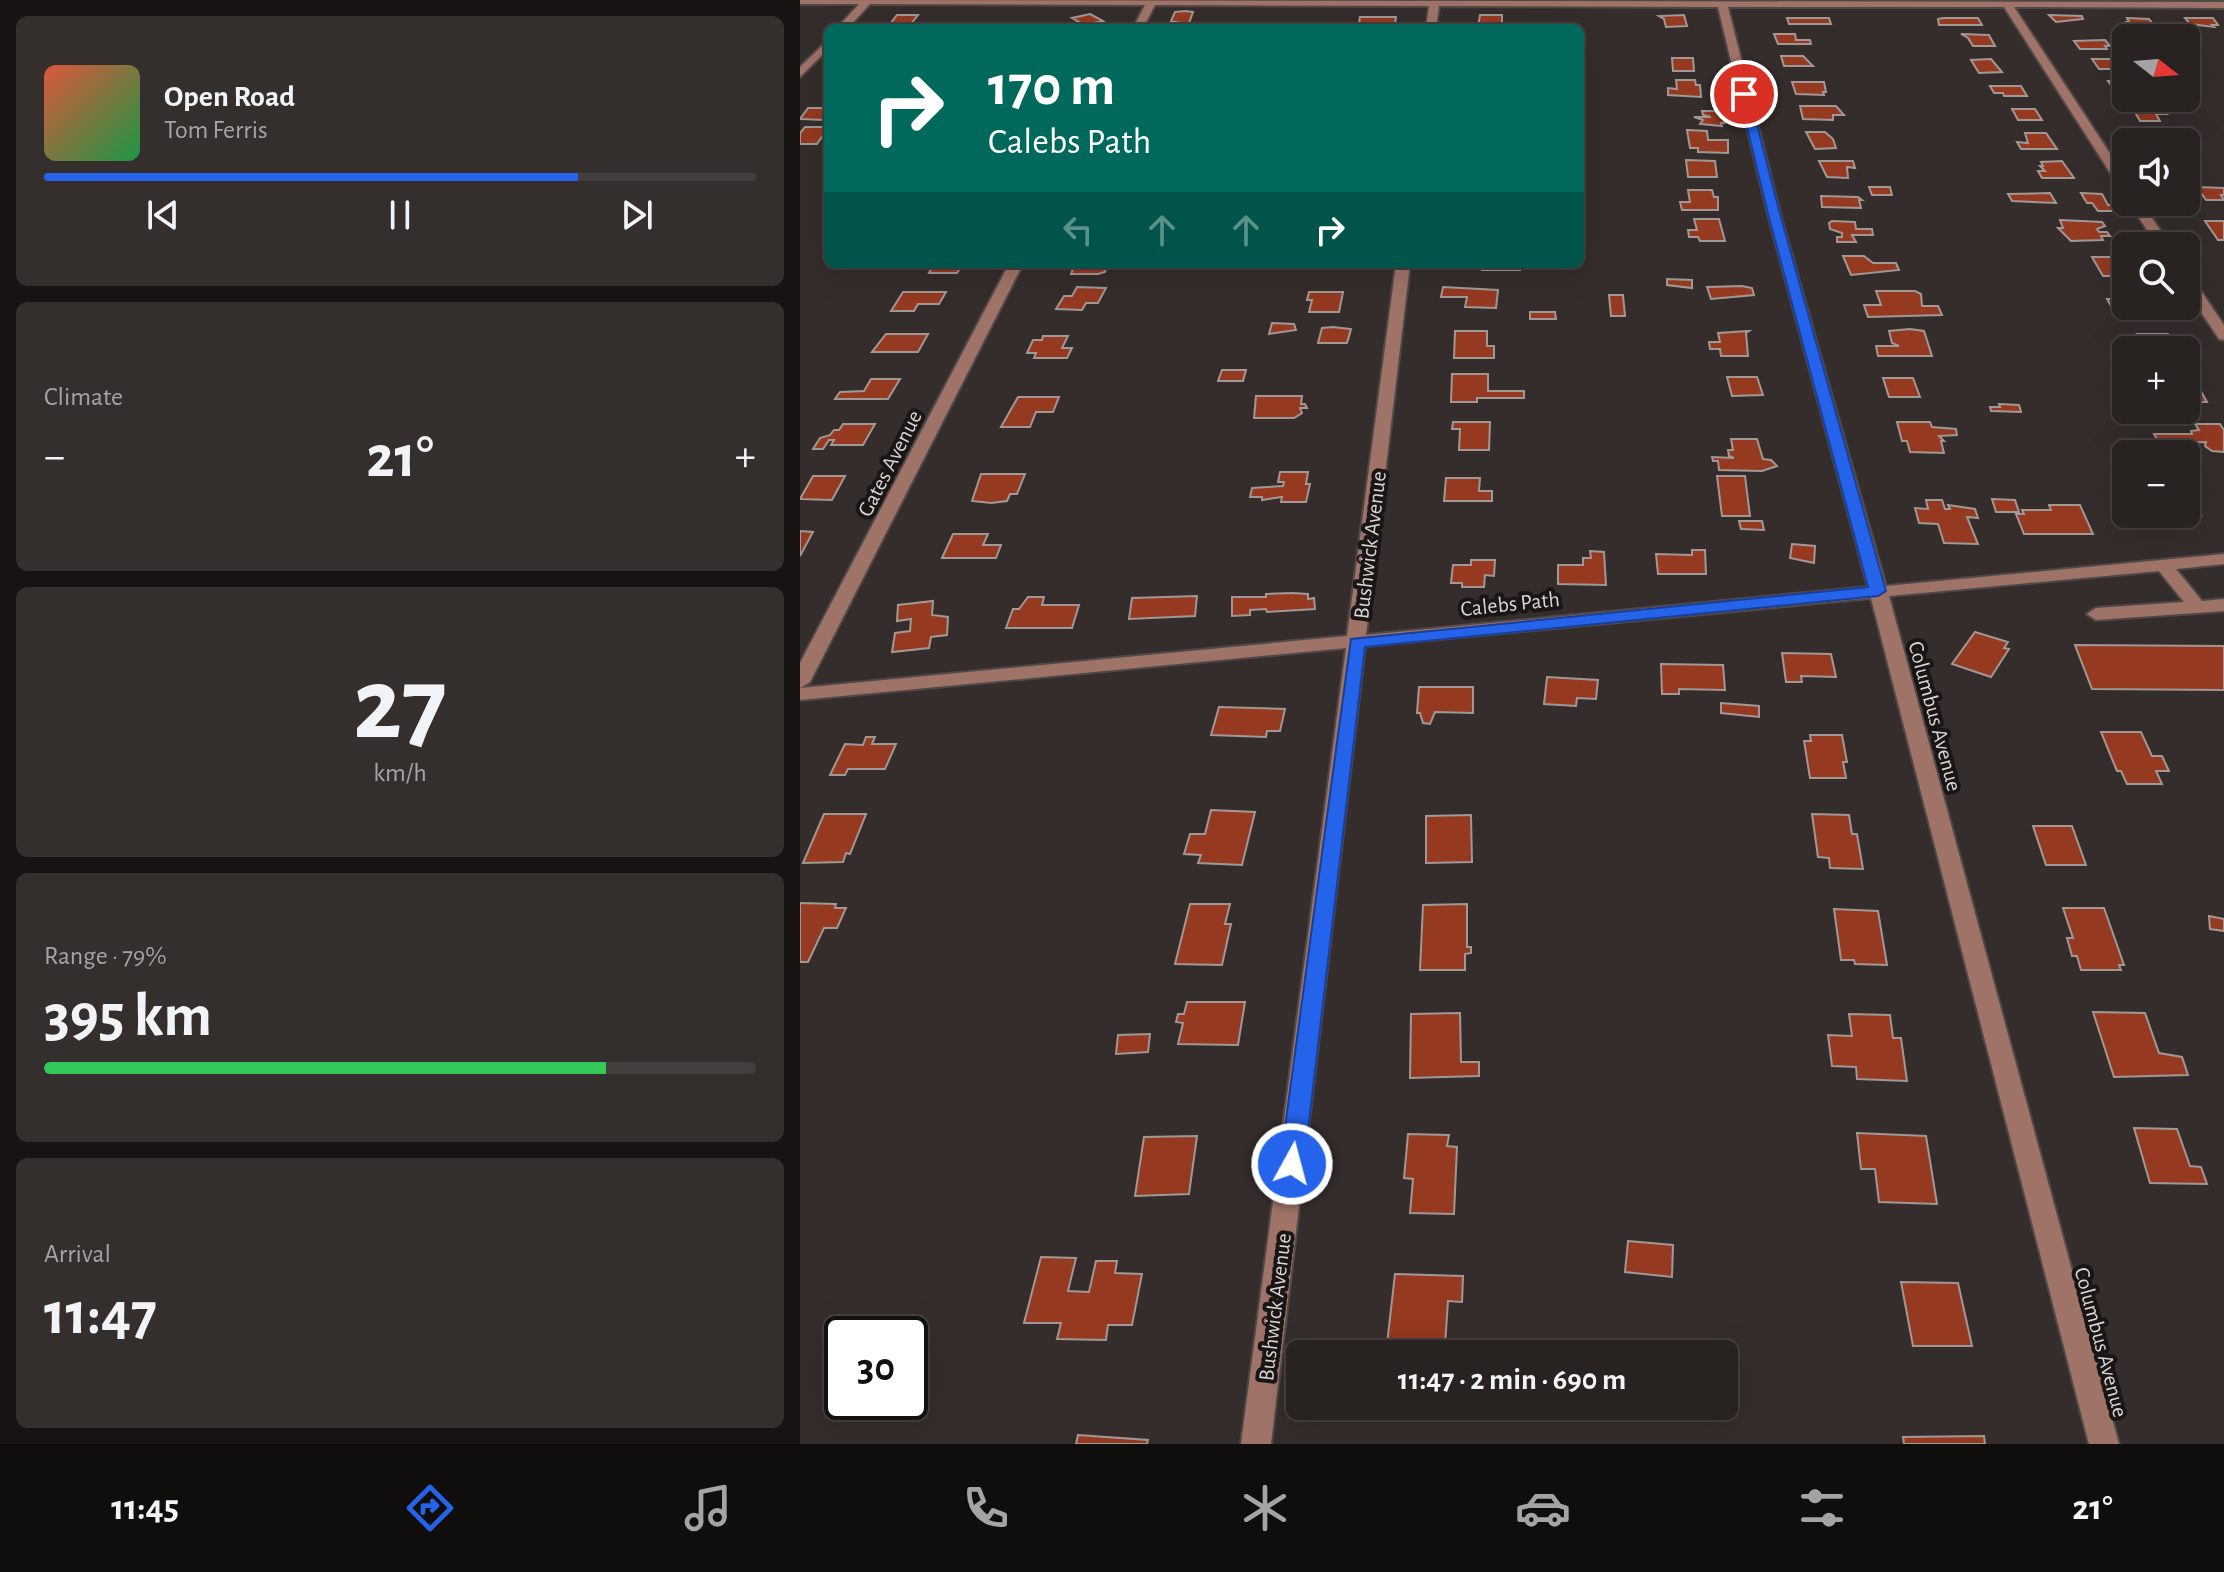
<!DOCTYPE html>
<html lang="en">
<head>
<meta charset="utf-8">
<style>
  :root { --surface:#282220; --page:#342f2d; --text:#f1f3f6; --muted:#a5a4a5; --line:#443f3e; --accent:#2563eb }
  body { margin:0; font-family:"Alegreya Sans",sans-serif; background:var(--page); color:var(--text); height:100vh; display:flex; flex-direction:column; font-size:30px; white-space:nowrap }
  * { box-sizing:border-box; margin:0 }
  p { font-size:26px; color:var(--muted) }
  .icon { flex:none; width:44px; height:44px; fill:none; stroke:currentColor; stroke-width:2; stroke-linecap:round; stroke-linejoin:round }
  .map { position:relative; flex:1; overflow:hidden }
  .sheet { display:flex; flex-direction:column; gap:16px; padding:16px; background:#161312; width:800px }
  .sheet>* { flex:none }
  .banner { position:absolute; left:24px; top:24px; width:760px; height:244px; border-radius:12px; box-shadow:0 8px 32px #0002,0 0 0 2px var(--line); background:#00695c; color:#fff; overflow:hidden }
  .needle { width:52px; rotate:107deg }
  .buttons { position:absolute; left:1312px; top:24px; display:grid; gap:16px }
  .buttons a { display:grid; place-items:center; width:88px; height:88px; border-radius:12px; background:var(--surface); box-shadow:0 8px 32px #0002,0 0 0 2px var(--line); font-size:40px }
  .speed { position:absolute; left:24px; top:1316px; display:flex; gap:16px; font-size:40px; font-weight:700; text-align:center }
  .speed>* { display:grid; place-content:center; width:104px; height:104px; border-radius:50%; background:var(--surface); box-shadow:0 8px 32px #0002,0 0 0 2px var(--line); line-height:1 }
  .speed .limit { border:4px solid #111; border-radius:12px; background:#fff; color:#111 }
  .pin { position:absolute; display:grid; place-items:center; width:68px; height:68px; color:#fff; margin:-34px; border:4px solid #fff; border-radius:50%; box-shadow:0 2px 8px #0007 }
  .me { position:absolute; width:88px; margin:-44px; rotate:7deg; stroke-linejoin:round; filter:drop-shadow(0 0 6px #0008) }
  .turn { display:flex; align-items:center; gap:28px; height:168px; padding:0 32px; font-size:36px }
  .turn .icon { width:104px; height:104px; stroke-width:2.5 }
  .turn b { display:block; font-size:56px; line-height:68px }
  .lanes { display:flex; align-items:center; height:76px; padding:0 32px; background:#0003; justify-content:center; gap:40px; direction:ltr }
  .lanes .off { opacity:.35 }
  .big { font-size:60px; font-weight:600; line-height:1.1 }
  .sheet .tile { flex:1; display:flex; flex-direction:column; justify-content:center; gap:12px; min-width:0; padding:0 28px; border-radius:12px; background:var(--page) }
  .sheet .dial { align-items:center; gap:0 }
  .dial b { font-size:104px; line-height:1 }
  .song { display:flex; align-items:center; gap:24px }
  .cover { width:96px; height:96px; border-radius:12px; background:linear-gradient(135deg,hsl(10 70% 55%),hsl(140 70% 35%)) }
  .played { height:8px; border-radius:4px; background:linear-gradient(90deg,var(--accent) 75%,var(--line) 75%) }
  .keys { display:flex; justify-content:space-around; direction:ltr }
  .heat { display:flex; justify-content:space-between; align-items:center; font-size:44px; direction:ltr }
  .charge { height:12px; border-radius:6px; background:linear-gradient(90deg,#34c759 79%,var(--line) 0) }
  .trip { position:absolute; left:486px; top:1340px; width:452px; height:80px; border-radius:12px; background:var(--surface); box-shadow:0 8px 32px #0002,0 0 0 2px var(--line); font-weight:600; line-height:80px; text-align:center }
  .tab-bar { display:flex; height:128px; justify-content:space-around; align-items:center; background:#100e0d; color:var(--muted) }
  .tab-bar .icon { width:56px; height:56px }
  .tab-bar .active { color:var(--accent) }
  .tab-bar b { font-size:36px; color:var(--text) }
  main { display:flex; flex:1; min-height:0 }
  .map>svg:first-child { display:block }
</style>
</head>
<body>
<main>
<section class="sheet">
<div class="tile">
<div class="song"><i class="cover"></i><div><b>Open Road</b><p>Tom Ferris</p></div></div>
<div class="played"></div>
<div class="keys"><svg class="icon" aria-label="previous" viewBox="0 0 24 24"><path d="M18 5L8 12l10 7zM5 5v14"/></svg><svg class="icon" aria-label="pause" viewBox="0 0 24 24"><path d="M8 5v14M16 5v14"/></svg><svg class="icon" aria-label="next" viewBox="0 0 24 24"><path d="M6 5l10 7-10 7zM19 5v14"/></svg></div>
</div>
<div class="tile"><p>Climate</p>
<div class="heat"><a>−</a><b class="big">21°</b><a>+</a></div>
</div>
<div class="tile dial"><b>27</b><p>km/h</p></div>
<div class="tile"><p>Range · 79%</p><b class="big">395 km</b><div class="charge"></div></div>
<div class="tile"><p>Arrival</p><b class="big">11:47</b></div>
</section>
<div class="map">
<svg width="1424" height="1444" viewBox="0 0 1424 1444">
  <rect width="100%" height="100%" fill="#352d2b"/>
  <path fill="#953921" stroke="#a19895" stroke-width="2" d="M375,12l11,-1 7,1 -4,11h-9l-9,-2z
    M290,14l13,7 -19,4 -12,-7z
    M97,15h21l-7,9h-21z
    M680,15h22v8h15v3h-39z
    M884,15l3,11 -21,1 -2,-8 -5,-3z
    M1249,15l33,1 1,3 -27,3z
    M560,17h36l-1,6 -33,3 1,-3h-4z
    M987,18h42l2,6h-42z
    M1143,18h35l4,7h-43l-1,-6z
    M1327,18l22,1 4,5 -22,1 -6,-3h4z
    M1385,18h28l5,7h-6l2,2 -24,-3z
    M974,34h21l1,6h14l1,4h-33z
    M1161,34l28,1 6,11h-22l-5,-8z
    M1305,40l5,6h-5l2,3h-27l-6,-8z
    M981,56h22l10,10h-29z
    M872,58h21l1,13h-21z
    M1191,59l11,13 -23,1 -8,-13z
    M1292,59h18l14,10h-25z
    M876,80h19l1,5h4l1,12 -33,-2v-7l9,1z
    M1308,81h18v14h-8z
    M992,82h32l2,10h-3l1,3 -28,-1z
    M1190,86h31l6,10h-23l-1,-3h-9z
    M1000,106h36l8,9h-11v5l-30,-1z
    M1332,107h30l5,7h-11l4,7h-20z
    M8,108h20v7l-4,5 -24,-1z
    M1212,109h23l7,11h-24z
    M902,111h18l5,12h-4l1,3 -22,-2 3,-4 -9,-3h17l-8,-2z
    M5,127h23v1l-11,16h-17v-11z
    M887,130l20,1 1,9h20v13l-30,-1v-4h-8z
    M1006,132h19l8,7 3,9 -21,1z
    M1225,133h21l11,16h-36l-4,-7 11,1z
    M1346,134l40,4 5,8h-5v-4h-34z
    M886,160l29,1 2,16h-29z
    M1019,161h34l2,7 -8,-1 1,11 -21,-1z
    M1262,161l12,17h-32l-4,-7h7l-5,-5h3l-2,-4z
    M1069,187h21l2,8h-20z
    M1397,187l27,1v7h-3l3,5h-18z
    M888,190h24l2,7h4v13h-36l-2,-8h10z
    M1250,193l6,10 -44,-2 -4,-7z
    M1281,193l21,1 6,11h4v6h-14l-6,-8h-5z
    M1021,196l37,1 4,3h-3l2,8 -39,-1z
    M894,219h25l6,22h-25l-2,-4h-9l-1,-7h9z
    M1260,220l42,2 3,4 -8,3 2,3h8l3,4h-9l2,4 -32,1 -13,-13h5z
    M1032,221l23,1 1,7h16l1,6h-21l4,7h-19v-5h5v-4l-12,-4 -1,-6z
    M1405,221h19v19h-6z
    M1043,256h21l9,7h23l3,7 -48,5z
    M1292,257h28l6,9h-3l3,10h-23z
    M134,264h29l-6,9h-28z
    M275,264h28l-2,4h5l-1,4 -7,2h-27z
    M683,264h37v6h-38z
    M867,279l25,1v8l-25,-3z
    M942,286l10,2 2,7 -43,4 -4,-12z
    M277,287l29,1 -8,15h-12l-4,7 -26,-1 8,-13h8z
    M643,287l55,3 -2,18 -31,-1 2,-10h-26z
    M1076,291h39l6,3 1,12h16l4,9 -74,2 -4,-12h17z
    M103,292h43l-7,12h-21l-4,7h-23z
    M509,292h34l-4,20h-30l3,-12h-5z
    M1313,293h13v13h21l5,9h-36l-9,-16h10z
    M809,295h14l2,21h-14z
    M730,312h25l1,7h-26z
    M472,323l22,1 2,6 -27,4z
    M533,327l18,2 -4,14h-29l4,-15z
    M1110,329l14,2 8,25h-54l-2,-10h23l-7,-3 -3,-12z
    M655,331h32v15h7v12h-40z
    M949,331l-3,2 2,23h-27l-1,-7h-10l-1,-7h11l-2,-9z
    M86,334h42l-10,18h-46z
    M1337,334h31l7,11h-4l3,5h-27z
    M243,336h25l-6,12h10l-5,10h-33l2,-5h-9l6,-13h9z
    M422,370h24l-3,11h-25z
    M652,374h36v17h36v7h-47v4h-26z
    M927,377h30l6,18 -31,1z
    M1386,377l8,9h4l9,16h-21z
    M1083,378h30l7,19h-31z
    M71,379h29l-12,20h-53l5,-7 24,-1z
    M456,396h46l-1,8h4l2,4h-7l2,5 -8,5h-40z
    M218,397h41l-6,15h-17l-6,15h-29z
    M1199,404l20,1 2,7 -30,-1 -1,-4h10z
    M653,422h37l-1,28h-30l1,-21h-8z
    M1097,422h33l2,5 24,2 1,6 -18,1 5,5h-3l3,12 -34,-1 -3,-11h-5z
    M43,424h32l-12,21h-32l3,-5h-5l-6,9h-10l7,-11 10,-3 4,-5h5z
    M1395,424h25l4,6v22l-12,-1 -7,-5 1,-4 -46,2 -6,-10h38l-1,-3 8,-1z
    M931,439h26l6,20 8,1 6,6 -15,5 -43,-1 -1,-9h-5l-1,-4 22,1 -5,-2 -1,-6h5z
    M480,472h28l-2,12h4l-4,18h-25l1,-5 -20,3v-3h-12l2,-9 31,-2 1,-4h-6z
    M181,474h44l-8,20h-7l-3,7 -16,2 -19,-2z
    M13,476h32l-13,24 -32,-1z
    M917,476h28l5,40h-28z
    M646,478h34l-1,13h13v10h-48z
    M1192,499l23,1 4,12h-23z
    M1386,499l15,16 -31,4 -4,-5h20z
    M1126,500h16l3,9h5l-2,-4 27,4 3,9 -11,-1 11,27 -34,-1 -6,-19 -19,-1 -4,-15 13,1z
    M1249,505h31l13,29h-69l-8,-20h8l-2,-4h29z
    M939,521h23l2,9 -23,-1z
    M0,531l13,1 -13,24z
    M153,534h35l-5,11h18l-5,13h-54z
    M992,544l23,2 -1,17 -24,-5z
    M892,550h13l1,24h-48l-2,-20 36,1z
    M790,551l14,1 2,33 -48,-1v-19h25v-7h8z
    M671,560h24l-1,16 -9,-1 -1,12h-22v-4h-11l2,-18h18z
    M493,593l15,1v5l6,-1 1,11 -48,3 -1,-3 -16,1v5l-18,1v-19h34v-3z
    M397,596l-2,20 -66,3 3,-21z
    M228,597h16l-2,8h37l-7,23h-66l7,-19h6z
    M133,601l-1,14 16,2 -1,18 -16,2 -2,11 -37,4 3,-19 15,-2 1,-12 -14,2 1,-16z
    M1175,632l33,10 -4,6 5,1 -18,28 -39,-13z
    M1275,645l149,1v44l-132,-1z
    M982,653l49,1 5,23 -35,-1 1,6h-16z
    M861,664l62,1 2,25 -46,-1v5h-17z
    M747,677l51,3 -2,19 -19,-1 -1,8 -32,-2z
    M619,687h54v26l-38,-1 -5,12 -7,-1 -3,-10h-3z
    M921,703l38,3v11l-38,-4z
    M419,707l66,2 -5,22h-13l-1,6 -55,-2z
    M1301,732h40l11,24h10l7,15h-13l6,13h-35l-6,-13h-4z
    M1010,735h32l5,27h-4l3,16h-36l-6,-37h7z
    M66,737h9l-3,7h24l-11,25h-37l-3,6h-15l15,-31 18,1z
    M411,810l44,2 -13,53 -44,-2 3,-8 -17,-1 6,-20h15z
    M24,814h42l-16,40 -4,-1 -3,9 -40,1z
    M1012,814l37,1 3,19h5l6,35 -33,-1 -1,-10 -11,-1z
    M671,815l1,47 -46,1v-47z
    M1233,826h39l14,39h-40z
    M0,903l36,1 -1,4h11l-9,20h-13l-16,34h-8z
    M390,904h40l-5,20h6l-9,41 -47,-1z
    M667,904v43h4v6l-6,1v16h-45l3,-65z
    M1263,908h41l20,57h-5l2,5h-40l-4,-14h-5l-5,-18h6z
    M1034,909l44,2 9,54 -32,-1 -1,-4h-13z
    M1409,916l15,3v12l-14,-2z
    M387,1002h58l-7,43 -60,-1 5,-21 -7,-1 2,-8h6z
    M1293,1012l52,1 14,40 23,4 6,18 -74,2z
    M660,1013l1,49h18v14l-69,2 1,-64z
    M1049,1014l41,1 3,23h8l6,43 -50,-2 -1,-12 -24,-1 -4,-31 24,1z
    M350,1034l-2,18 -32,2 2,-19z
    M1334,1128l43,1 13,37 11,1 6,17 -57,-1z
    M1057,1133l69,3 11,68 -58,-2 -4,-33h-14z
    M608,1134l41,1 -2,11 10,1 -3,67 -44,-1 3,-34 -9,-1z
    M397,1136l-8,58 -54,2 9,-59z
    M828,1241l45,4 -1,32 -47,-5z
    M241,1257l35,1 -8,33 21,1 7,-31h21l-2,12 27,1 -10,51h-24l-2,15 -49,-1 4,-16h-37z
    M595,1274l68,2 -1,26 -14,-1 -3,45 -58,-2z
    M1101,1282l57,1 14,63h-59z
    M278,1435l70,5 -1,4h-71z
    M1184,1436l1,8h-81l-1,-7z"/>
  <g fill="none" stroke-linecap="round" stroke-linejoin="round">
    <g stroke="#504846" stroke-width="4">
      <path id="minor" d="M0,0l1424,2v6l-210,-1 112,171v14l-6,-4 -116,-181h-276l52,207 106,372 338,-32v10l-48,5 26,32 22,-2v12l-128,9 -9,-6 9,-6 88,-6 -25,-31 -270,25 230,848h-30l-218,-846 -506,48 -94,798h-30l105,-796 -546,52v-12l547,-52 49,-372h14l-44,371 502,-48 -100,-373 -50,-207 -279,-1 -3,22h-10l3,-22 -274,-1 -12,23h-10l12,-23 -275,-1 -22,24h-11l22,-24h-59z
        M28,40v9l-28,28v-10z
        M1329,202h12l30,44h-14z
        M209,264h14l-213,418 -10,6v-25z
        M1386,275l5,1 33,49v15l-5,-1 -33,-49z"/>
    </g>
    <use href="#minor" fill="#9f7368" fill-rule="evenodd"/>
  </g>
  <path fill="#2563eb" stroke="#184099" stroke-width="2" d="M944,91l5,3 31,120 106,377 -8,5 -513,51 -61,517 -4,6 -8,3 -9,-3 -3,-6 71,-525 517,-52 -100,-373 -29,-120z"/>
  <g text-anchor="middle" stroke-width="8" stroke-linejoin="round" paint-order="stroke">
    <g font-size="22" fill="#dbd6d5" stroke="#1a1615">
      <text transform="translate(89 463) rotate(-63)" y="8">Gates Avenue</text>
      <text transform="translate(569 545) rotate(-83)" y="8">Bushwick Avenue</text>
      <text transform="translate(710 603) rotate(-6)" y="8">Calebs Path</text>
      <text transform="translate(1136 716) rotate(75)" y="8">Columbus Avenue</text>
      <text transform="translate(474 1307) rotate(-83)" y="8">Bushwick Avenue</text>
      <text transform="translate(1302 1342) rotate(75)" y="8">Columbus Avenue</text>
    </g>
  </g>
</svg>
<div class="buttons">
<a><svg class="needle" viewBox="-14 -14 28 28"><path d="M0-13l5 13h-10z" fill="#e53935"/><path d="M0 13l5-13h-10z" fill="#a5a4a5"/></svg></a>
<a><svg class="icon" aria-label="sound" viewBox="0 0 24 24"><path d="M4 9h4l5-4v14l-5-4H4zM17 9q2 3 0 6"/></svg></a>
<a><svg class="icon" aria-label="search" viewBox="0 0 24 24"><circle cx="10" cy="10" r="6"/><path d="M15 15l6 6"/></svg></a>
<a>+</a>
<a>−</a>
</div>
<div class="speed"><div class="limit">30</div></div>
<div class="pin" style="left:944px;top:94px;background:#d93025"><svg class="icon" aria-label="arrive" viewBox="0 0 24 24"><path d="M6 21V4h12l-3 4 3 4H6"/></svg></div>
<svg class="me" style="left:492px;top:1164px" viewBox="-20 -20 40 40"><circle r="17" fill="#2563eb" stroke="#fff" stroke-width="3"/><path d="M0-11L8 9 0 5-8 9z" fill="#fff"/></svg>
<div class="trip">11:47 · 2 min · 690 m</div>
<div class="banner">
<div class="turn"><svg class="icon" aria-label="right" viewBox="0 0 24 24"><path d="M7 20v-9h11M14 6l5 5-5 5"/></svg><div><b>170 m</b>Calebs Path</div></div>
<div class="lanes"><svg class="icon off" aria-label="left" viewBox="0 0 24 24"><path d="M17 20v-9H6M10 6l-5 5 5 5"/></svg><svg class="icon off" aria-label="ahead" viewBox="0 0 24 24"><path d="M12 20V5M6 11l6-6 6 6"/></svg><svg class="icon off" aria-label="ahead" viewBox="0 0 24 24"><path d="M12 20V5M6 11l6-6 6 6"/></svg><svg class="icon" aria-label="right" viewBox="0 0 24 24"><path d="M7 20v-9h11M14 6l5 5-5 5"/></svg></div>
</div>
</div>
</main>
<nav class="tab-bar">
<b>11:45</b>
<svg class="icon active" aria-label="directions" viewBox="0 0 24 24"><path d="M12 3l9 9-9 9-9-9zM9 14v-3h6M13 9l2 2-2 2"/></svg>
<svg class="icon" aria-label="music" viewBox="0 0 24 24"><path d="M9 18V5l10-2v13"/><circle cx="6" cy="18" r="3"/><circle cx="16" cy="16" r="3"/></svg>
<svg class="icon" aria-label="phone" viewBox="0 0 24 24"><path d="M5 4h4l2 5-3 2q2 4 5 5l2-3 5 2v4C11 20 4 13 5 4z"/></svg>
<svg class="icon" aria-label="climate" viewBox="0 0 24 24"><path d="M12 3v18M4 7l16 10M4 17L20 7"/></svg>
<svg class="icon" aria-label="car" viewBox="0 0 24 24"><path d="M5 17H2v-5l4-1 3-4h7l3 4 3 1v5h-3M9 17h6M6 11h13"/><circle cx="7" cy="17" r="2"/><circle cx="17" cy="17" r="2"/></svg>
<svg class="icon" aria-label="filters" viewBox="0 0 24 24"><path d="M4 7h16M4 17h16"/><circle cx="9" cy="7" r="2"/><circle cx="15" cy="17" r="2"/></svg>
<b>21°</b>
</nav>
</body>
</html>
